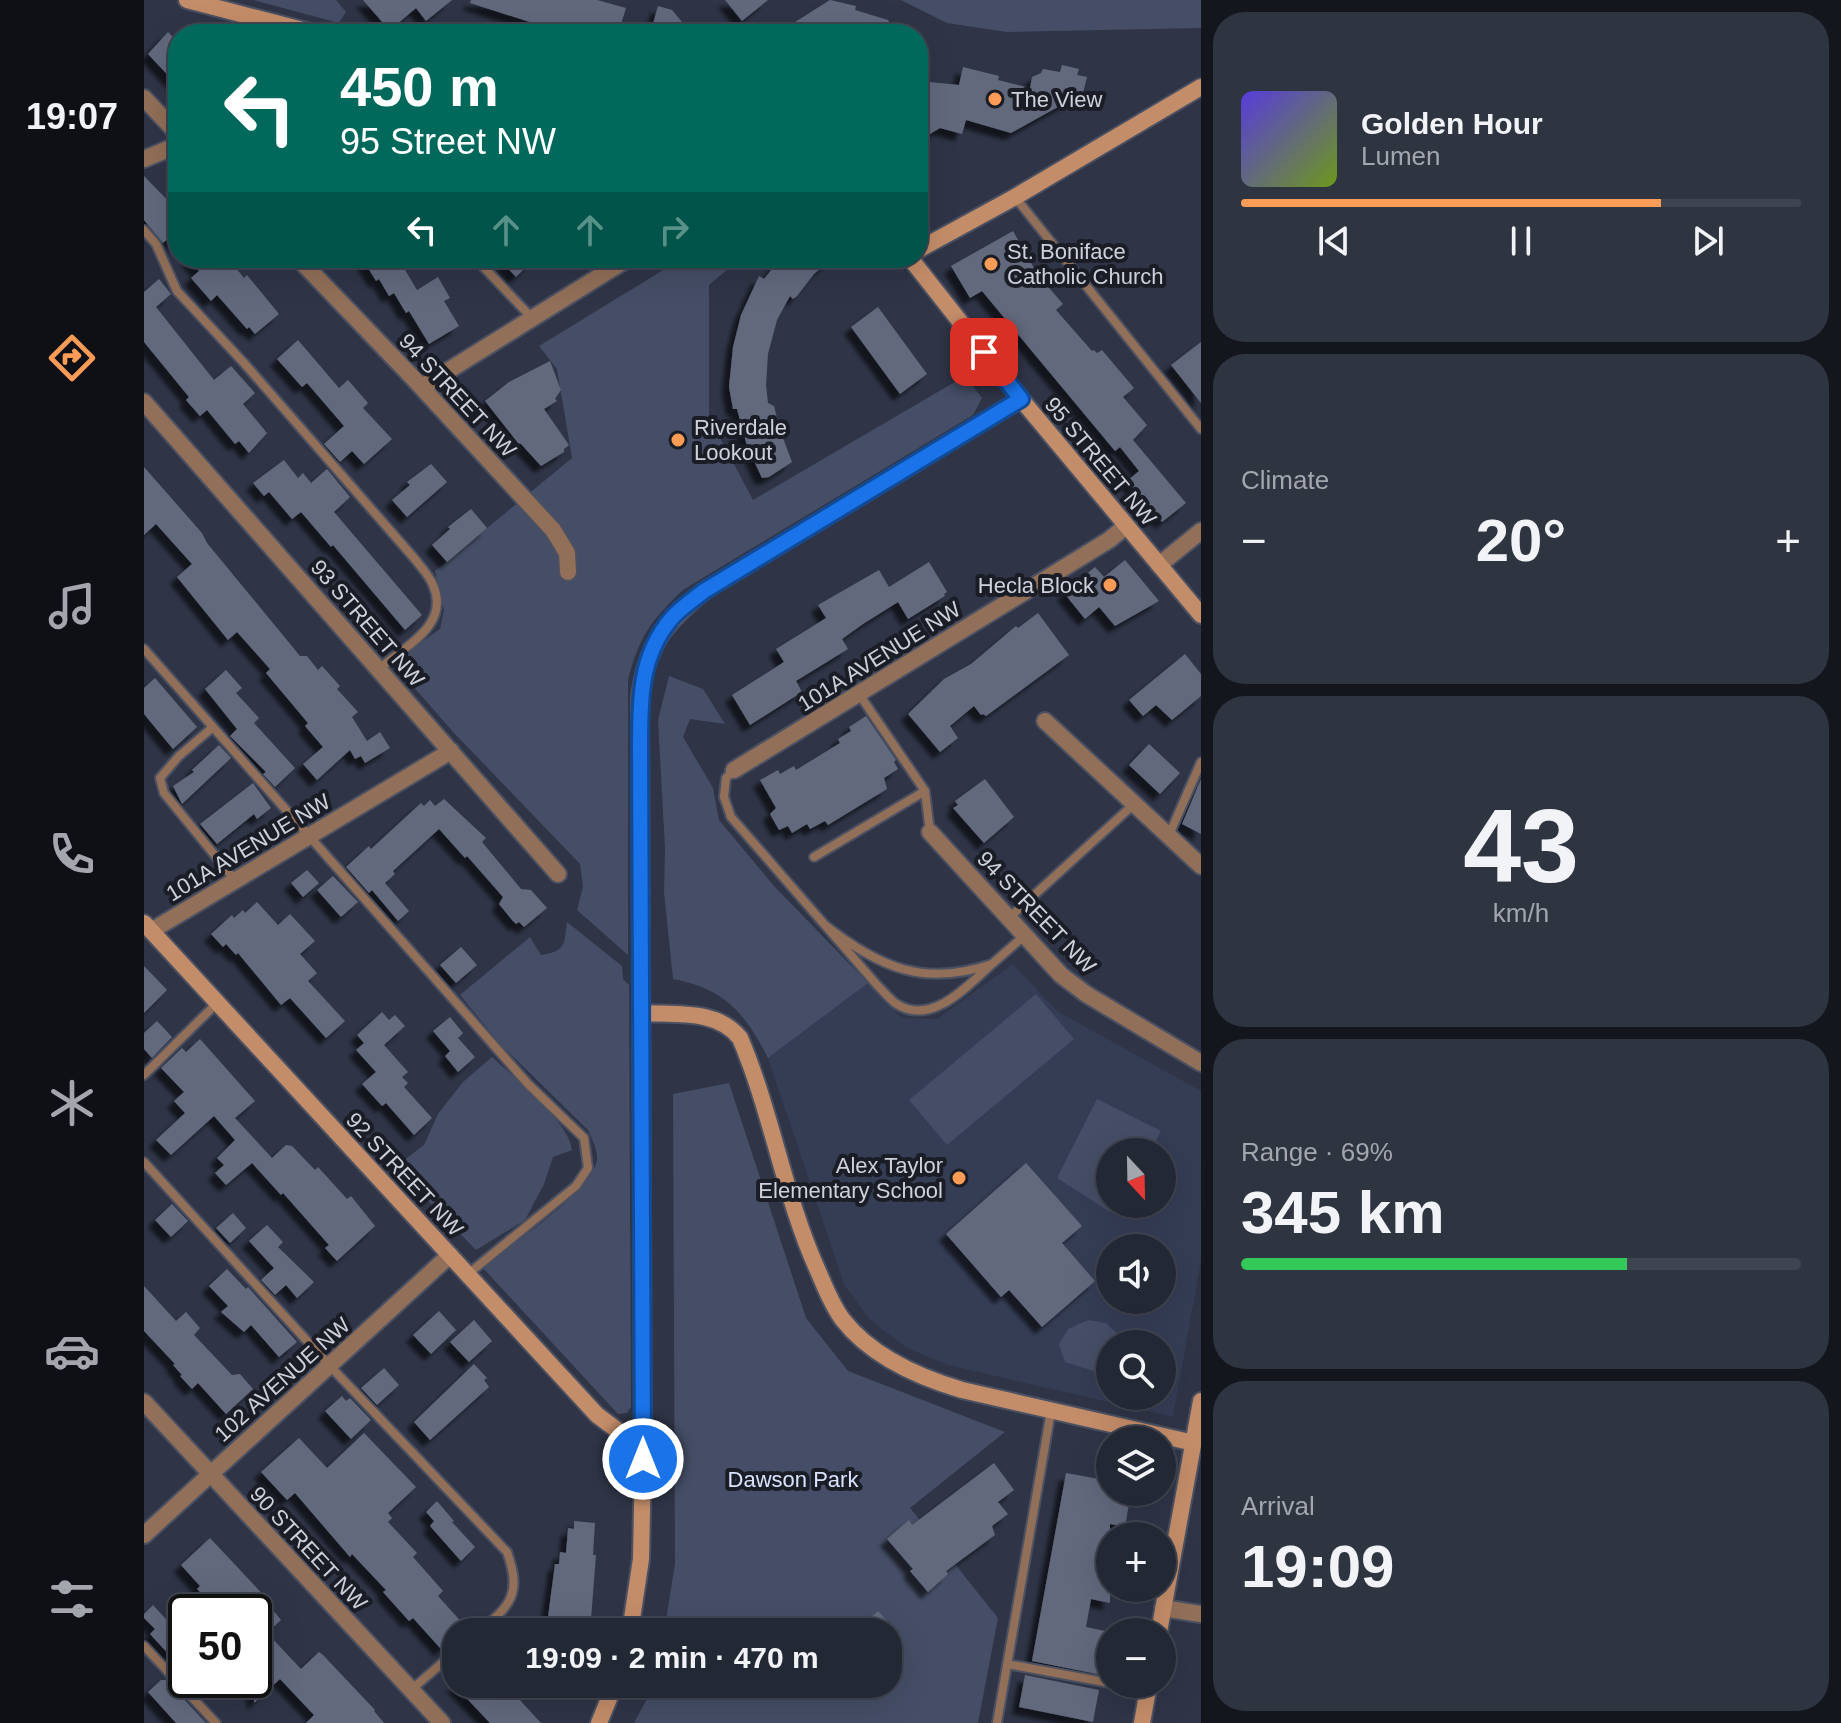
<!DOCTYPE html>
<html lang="en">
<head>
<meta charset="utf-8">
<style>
  :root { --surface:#232835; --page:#2f3441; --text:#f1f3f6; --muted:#a3a6ad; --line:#404450; --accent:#fd9c56 }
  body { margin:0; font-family:Helvetica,sans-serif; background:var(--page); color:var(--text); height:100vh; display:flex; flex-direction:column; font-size:30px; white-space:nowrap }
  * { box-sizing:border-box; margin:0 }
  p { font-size:26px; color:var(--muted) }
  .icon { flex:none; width:44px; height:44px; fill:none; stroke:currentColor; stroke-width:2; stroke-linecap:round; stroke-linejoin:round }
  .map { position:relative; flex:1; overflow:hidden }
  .sheet { display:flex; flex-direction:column; gap:12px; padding:12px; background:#13161d; width:640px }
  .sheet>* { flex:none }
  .guide { position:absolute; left:24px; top:24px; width:760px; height:244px; border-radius:32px; box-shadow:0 8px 32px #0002,0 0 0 2px var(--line); background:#00695c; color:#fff; overflow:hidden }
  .needle { width:52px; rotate:158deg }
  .tools { position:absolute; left:952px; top:1138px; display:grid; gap:16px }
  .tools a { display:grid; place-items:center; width:80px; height:80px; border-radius:50%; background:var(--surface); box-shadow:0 8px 32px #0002,0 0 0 2px var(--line); font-size:40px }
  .speed { position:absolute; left:24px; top:1594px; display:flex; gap:16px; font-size:40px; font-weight:700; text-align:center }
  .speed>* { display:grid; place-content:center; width:104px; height:104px; border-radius:50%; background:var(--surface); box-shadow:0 8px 32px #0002,0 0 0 2px var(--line); line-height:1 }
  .speed .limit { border:4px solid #111; border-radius:12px; background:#fff; color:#111 }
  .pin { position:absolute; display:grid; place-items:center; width:68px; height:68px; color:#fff; margin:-34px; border-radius:16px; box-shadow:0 4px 12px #0006 }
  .me { position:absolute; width:88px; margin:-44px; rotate:0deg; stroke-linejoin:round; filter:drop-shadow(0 0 6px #0008) }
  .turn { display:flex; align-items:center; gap:28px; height:168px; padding:0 40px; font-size:36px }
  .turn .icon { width:104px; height:104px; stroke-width:2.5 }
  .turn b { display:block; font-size:56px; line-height:68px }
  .lanes { display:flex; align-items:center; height:76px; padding:0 40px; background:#0003; justify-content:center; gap:40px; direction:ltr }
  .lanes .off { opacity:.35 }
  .big { font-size:60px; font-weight:700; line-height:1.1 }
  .sheet .tile { flex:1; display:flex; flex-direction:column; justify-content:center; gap:12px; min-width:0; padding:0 28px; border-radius:32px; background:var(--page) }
  .sheet .dial { align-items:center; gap:0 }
  .dial b { font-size:104px; line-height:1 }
  .song { display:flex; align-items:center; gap:24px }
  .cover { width:96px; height:96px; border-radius:12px; background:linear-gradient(135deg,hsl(250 70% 55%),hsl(80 70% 35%)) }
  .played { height:8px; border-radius:4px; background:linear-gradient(90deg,var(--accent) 75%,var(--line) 75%) }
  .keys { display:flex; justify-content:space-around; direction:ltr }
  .heat { display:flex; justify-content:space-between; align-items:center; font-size:44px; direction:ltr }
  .charge { height:12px; border-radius:6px; background:linear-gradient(90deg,#34c759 69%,var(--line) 0) }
  .trip { position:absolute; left:298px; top:1618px; width:460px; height:80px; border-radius:32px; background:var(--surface); box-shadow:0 8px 32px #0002,0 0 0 2px var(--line); font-weight:700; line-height:80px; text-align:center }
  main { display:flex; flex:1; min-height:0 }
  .tab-bar { display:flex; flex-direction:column; width:144px; justify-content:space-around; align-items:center; background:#0e1015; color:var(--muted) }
  .tab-bar .icon { width:56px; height:56px }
  .tab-bar .on { color:var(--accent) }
  .tab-bar b { font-size:36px; color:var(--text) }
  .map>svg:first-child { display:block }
</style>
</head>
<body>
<main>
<nav class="tab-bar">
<b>19:07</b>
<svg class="icon on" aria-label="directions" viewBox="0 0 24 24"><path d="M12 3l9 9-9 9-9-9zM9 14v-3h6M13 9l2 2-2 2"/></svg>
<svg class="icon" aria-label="music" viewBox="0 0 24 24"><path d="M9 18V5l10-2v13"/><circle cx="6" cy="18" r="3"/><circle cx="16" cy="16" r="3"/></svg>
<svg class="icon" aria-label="phone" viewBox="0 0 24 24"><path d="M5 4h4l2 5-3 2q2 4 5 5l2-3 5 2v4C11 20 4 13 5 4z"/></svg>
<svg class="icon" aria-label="climate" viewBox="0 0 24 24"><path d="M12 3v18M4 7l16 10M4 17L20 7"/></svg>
<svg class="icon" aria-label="car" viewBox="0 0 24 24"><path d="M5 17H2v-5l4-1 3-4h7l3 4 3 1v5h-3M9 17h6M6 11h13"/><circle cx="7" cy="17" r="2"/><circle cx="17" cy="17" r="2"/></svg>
<svg class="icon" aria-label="filters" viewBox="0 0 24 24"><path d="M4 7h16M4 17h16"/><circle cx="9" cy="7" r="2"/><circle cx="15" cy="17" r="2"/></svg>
</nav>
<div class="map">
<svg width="1057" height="1723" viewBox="0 0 1057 1723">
  <defs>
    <filter id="shadow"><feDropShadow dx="-7" dy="7" stdDeviation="2" flood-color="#0009"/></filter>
  </defs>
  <rect width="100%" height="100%" fill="#2f3547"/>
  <path fill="#353d55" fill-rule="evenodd" d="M869,964l44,47 144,80v170l-28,156 -225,-52 -41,-17 -37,-28 -26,-36 -76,-226 100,-75 34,35 35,1zM966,1152h52v52h-52zM966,1248h52v52h-52zM966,1344h52v52h-52z"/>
  <path fill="#454e66" d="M109,0h83l10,12 -7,11z
    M757,0h300v28l-194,4 -60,-9z
    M539,258h58l-32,27v132l44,83 212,-124 17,22 -9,17 -290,175c-32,30 -44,47 -55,90v275l-51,-45 6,-23 -3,-23 -125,-130 -58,-66 15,-19 28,-20 4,-19 -9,-39 137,-113 -15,-89 -18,-23z
    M525,676l34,13 22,35 -35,-5 -7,18 30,51 6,32 55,66 94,97 -100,75c-23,-45 -43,-69 -95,-79l-9,-87 1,-44 -7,-128z
    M423,922l55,44 1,13 6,6 2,422 -4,6 -9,1 -135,-146c26,-23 110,-76 114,-108 1,-10 -5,-21 -9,-30l-87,-85 -41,-50 70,-58 11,18c25,-4 23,-10 26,-33z
    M892,994l38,45 -127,106 -38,-45z
    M348,1057c22,21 76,62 80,93l-19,7 -9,27 -19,36 -49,30 -81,-83 29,-22 14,-31 25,-32z
    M585,1083l77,235 42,53 157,61 -95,76 88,110 -20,105h-344l21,-39h233v-52h-224l11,-68 -2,-470z
    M953,1099l64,32 -11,21h-40v52h14l-3,6 -11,2 -53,-34z
    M944,1320l18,3 22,21h-18v32l-45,-14 -6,-18 9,-15z"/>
  <path fill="#62697d" filter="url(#shadow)" d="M219,0h89l-26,21 -10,-13 -21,18 -11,-2z
    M327,0h126l29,8 -8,26h-85l3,-10 -66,-21z
    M581,0h43l-26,21z
    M686,0l26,6 -1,4 33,10 8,14h-120z
    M514,6l14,4 20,24h-42z
    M24,32l10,10v44l-30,-32z
    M918,65l17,4 -2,6 10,2 -4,16 -72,40 -45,-13 -4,14 -22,-6 -10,6 -12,-4 2,-49 39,4 4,-18 36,9 -1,4 32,8 2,-11 9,-4 2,-4 17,3z
    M0,176l34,35v35l-8,-9 -7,6 -19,-23z
    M869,231l25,44 25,29 -7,6 36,41 2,-1 3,3 5,-3 32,38 -11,9 24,28 -14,15 53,63 -24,19 -35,-41 12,-10 -19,-24 -5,4 -133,-160 -12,7 -19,-32z
    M44,258h40l16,20 3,-3 32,39 -24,20 -6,-7 -2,2 -30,-34 -6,6 -20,-23 8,-7z
    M218,258h36l19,32 21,-13 12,21 -6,3 15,25 -30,18 -20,-33 -3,2 -12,-20 -5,3 -10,-17 -3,2z
    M354,258h37l-19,19z
    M637,258h51l-18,16 -17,22 -4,3 -3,-3 -13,24 -9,34 -2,31 2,18 6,3 6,24 12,32 -23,15 -7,1 -15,-32 -10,-37h-4l-4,-22 4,-40 8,-32 18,-39 5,3z
    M15,279l12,15 -15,13 58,73 17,-14 24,27 -12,11 24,29 -18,20 -10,-12 -4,3 -28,-34 -7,6 -14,-16 3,-3 -45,-55v-50z
    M734,307l49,67 -27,20 -49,-67z
    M154,340l41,48 9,-8 20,23 -5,5 29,31 -28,25 -12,-13 -12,11 -16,-18 20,-18 -37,-43 -5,4 -25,-28z
    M1057,342v61l-30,-38z
    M406,361l11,29 -6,9 2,2 -13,8 25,36 -5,4v3l-23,14 -20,-22 -3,-1 -33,-42 24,-19z
    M140,460l14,18 5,-5 8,10 16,-14 23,28 -16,15 88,103 -17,15 -72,-85 -2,2 -30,-35 -9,7 -23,-27 -5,4 -11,-13z
    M287,464l16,18 -40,35 -15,-17 18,-15 -3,-3z
    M0,467l58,66 5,10 93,113h7l11,14 4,-4 18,20 -3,3 21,23 -6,5 15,24 13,-9 10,16 -25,15 -4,-7 -6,3 -5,-9 -33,30 -14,-16 20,-17 -18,-21 3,-3 -42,-50 4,-4 -33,-37 -9,8 -51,-63 15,-13 -36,-40 -12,11z
    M327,509l16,19 -40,34 -15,-17 18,-16 -2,-2z
    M981,560l34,41 -44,25 -16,-19 -14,12 -21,-26 31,-26 9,10z
    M785,562l18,30 -3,2 1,2 -37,23 -10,-17 -35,22 -21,15 6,10 -52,32 6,11 -52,33 -18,-30 52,-33 -8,-13 50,-31 -8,-13 61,-35 10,17z
    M894,613l31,42 -83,61 -3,-2 -2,1 -7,-9 -24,20 8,12 -18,14 -32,-38 36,-35 27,-15 45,-38 2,2z
    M1041,654l16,20v22l-29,24 -16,-15 -13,11 -14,-16z
    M82,670l16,18 -6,5 23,25 -5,5 41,45 -20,19 -12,-13 3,-2 -36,-36 7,-7 -32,-40z
    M11,678l42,49 -24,22 -29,-35v-26z
    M722,716l30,44 -2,2 4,7 -14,9 3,11 -59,36 -3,-4 -15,8 -3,-5 -15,9 -4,-7 -9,4 -9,-16 6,-6 -16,-28 18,-10 2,4 14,-8 2,4 44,-27 -2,-4 13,-8 -2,-4z
    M1005,744l31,29 -20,21 -31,-29z
    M75,745l12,13 -49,46 -9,-18 21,-14 -2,-2z
    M841,779l29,38 -30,26 -31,-35 5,-3 -3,-4z
    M1057,779v55l-19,-10z
    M109,783l18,25 -14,11 -3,-5 -37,30 -17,-20z
    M300,799l42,39 -4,4 39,47 10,1 16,18 -23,19 -5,-5 -3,2 -4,-4 -13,-16 4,-7 -36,-41 -2,2 -26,-29 -46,42 2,3 -10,9 24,28 -11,10 -26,-31 -3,3 -23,-26 23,-21 2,3 50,-46 3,3 6,-6 5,6z
    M163,870l12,13 -16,14 -12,-14z
    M189,876l25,26 -17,15 -24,-27z
    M113,902l21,23 12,-11 25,27 -15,13 17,19 -9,8 37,40 -19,17 -36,-40 -9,7 -43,-52 -2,2 -10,-11 -3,3 -12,-13 21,-19 2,3 9,-8 2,3z
    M317,947l16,18 -21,18 -16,-18z
    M0,966l23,24 -23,23z
    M238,1012l7,8 6,-5 10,11 -21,19 24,27 -6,5 6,6 -4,4 28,31 -18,17 -28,-32 -4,3 -20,-22 14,-12 -20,-22 8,-7 -7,-8z
    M306,1017l13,16 -5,5 17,19 -17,15 -13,-16 5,-5 -17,-20z
    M13,1021l15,16 -20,21 -8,-9v-16z
    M56,1039l55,62 -20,17 37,40 14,-13 6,1 23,24 3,-3 29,32 4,-3 24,30 -38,35 -12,-13 4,-3 -46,-52 -2,2 -29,-32 -26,22 -11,-12 9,-8 -7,-7 18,-18 -21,-24 -43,39 -15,-15 29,-27 -11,-12 10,-9 -23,-24 21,-20 4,4z
    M882,1163l56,63 -20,17 33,38 -53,46 -33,-37 -8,7 -55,-63z
    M28,1204l16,17 -17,16 -16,-17z
    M89,1213l13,15 -16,15 -14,-15z
    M123,1225l16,17 -5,5 36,35 -17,16 -11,-13 -11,10 -14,-15 13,-12 -25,-27z
    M83,1269l19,20 2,-2 49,55 -18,15 -28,-32 -7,7 -23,-20 7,-6 -19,-20z
    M0,1286l32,35 10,-9 14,16 -6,7 38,40 8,-1 13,15 -27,25 -28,-31 -6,6 -12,-13 2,-1 -9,-10 2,-1 -31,-33z
    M295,1311l17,19 -25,24 -18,-19z
    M330,1320l18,21 -23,21 -19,-20z
    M330,1364l13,14 -3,2 5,7 -59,53 -16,-18z
    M240,1368l15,17 -22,20 -16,-17z
    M198,1396l4,5 4,-3 21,22 -20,19 -26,-28z
    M220,1433l52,54 -28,26 4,5 -4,4 29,31 -4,4 30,34 -5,5 28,31 -10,5v4l-15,13 -28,-31 -4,3 -26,-29 3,-2 -34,-36 -2,3 -55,-64 -8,7 -26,-28 38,-34 28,30z
    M850,1463l20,27 -16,12 10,12 -16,12 3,9 -49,36 2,3 -20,18 -18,-21 3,-2 -26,-30 22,-19 3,5z
    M922,1473l44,8v11h21l-6,35 -15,-3v79l-19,-4 -5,28 19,4 -8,43 -65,-13z
    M293,1501l17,20 -2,1 23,25 -14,14 -31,-35 4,-5 -8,-9z
    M430,1521l21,2 -2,32h3l-6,77h-44l9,-68h4l1,-12 6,1 2,-25 6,1z
    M66,1538l59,63 -2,2 14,17 -14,13 34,36 18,-17 4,3 52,55 -1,1 10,12h-78l8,-8 -34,-36 -26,24v-9l-13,-14h13v-68h-35l-22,-23 3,-3 -19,-21z
    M9,1605l33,36v7l-12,12 -24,-26 5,-5 -11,-11v-4z
    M734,1611l19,21h-42z
    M881,1675l74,15 -6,32 -74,-15z
    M17,1680h5l40,43h-30l-28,-31z
    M309,1684h52l36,39h-51z"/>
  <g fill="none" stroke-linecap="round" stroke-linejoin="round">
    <g stroke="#4b5162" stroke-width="12">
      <path id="lane" d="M871,197l186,232
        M0,230l12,14 21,47 67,72 170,195c6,8 15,17 19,27 18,40 -29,62 -54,84
        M331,258l57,60
        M0,649l384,435 56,54 4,30 -12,18 -108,88
        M69,727l-34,29 -19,22 4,15 71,87
        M590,770l-8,8 -2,19 7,20 146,168c6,6 12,13 18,18 36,25 73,-18 97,-39 -67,23 -112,4 -166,-38
        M781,791l5,41
        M1025,835l32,-73
        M670,857l111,-66 -66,-97
        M865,918l125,-114
        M848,964l32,-28
        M0,1075l73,-72
        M0,1162l185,203 178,187c15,42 4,53 -28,80
        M0,1646l72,77
        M863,1664l103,19
        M972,1684l31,6
        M267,1690l45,-39
        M853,1723l54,-312"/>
    </g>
    <g stroke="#4b5162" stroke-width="20">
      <path id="street" d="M0,98l34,36
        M0,159l34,-14
        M154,258l117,122 138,150 14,23 1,19
        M278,387l207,-129
        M0,402l414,472
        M1015,565l42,-34
        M901,721l156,145
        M590,770l375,-230 17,-14
        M786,832l131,143 25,19 115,69
        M7,931l300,-180
        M0,1402l298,321
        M0,1535l306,-280
        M1019,1608l38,6"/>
    </g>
    <g stroke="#4b5162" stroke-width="20">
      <path id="secondary" d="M43,0l131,34
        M774,250l97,-53 186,-110
        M766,258l111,141 180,216
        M0,923l453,492 24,18 22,6
        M498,1013c34,2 75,-4 98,25 32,75 44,158 78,233 7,16 14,35 25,49 29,37 75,57 119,70l232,53
        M486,1632l11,-73 2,-100 -3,-762c7,-53 24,-73 64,-106l317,-192
        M1015,1632l42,-231
        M455,1723l16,-39
        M998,1723l7,-39"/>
    </g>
    <use href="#lane" stroke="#916f58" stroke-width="8"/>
    <use href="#street" stroke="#916f58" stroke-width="16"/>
    <use href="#secondary" stroke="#c48d69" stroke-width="16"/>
  </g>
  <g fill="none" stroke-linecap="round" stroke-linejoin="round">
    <g stroke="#114b97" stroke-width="20">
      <path id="route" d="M499,1459l-3,-710c0,-47 -1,-92 31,-130 9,-11 22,-19 33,-28l317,-192 -37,-47"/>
    </g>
    <use href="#route" stroke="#1a73e8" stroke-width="14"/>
  </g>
  <g fill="#fd9c56" stroke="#1a1d25" stroke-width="3">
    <circle cx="851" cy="99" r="8"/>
    <circle cx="847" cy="264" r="8"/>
    <circle cx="534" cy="440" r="8"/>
    <circle cx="966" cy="585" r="8"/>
    <circle cx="815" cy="1178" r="8"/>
  </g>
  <g text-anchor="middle" stroke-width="8" stroke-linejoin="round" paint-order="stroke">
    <g font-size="22" fill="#cdd1dc" stroke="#1a1d25" text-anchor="start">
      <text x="867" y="107">The View</text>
      <text x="863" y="259">St. Boniface<tspan x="863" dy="25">Catholic Church</tspan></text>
      <text x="550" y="435">Riverdale<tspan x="550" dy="25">Lookout</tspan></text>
      <text x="950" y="593" text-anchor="end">Hecla Block</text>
      <text x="799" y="1173" text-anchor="end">Alex Taylor<tspan x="799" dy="25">Elementary School</tspan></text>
    </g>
    <g font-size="22" fill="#cdd1dc" stroke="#1a1d25">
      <text transform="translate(314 395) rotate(47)" y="8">94 STREET NW</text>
      <text transform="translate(957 461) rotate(50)" y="8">95 STREET NW</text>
      <text transform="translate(224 623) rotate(49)" y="8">93 STREET NW</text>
      <text transform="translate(735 656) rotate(-32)" y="8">101A AVENUE NW</text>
      <text transform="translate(104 847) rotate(-31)" y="8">101A AVENUE NW</text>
      <text transform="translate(893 912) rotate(46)" y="8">94 STREET NW</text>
      <text transform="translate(261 1174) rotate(47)" y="8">92 STREET NW</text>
      <text transform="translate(138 1379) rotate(-42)" y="8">102 AVENUE NW</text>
      <text transform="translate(165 1548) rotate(47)" y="8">90 STREET NW</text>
    </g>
    <g font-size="22" fill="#d9e3fd" stroke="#1a1d25">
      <text x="649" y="1487">Dawson Park</text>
    </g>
  </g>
</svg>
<div class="tools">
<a><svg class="needle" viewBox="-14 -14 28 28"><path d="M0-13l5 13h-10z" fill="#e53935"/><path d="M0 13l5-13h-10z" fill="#a3a6ad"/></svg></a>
<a><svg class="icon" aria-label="sound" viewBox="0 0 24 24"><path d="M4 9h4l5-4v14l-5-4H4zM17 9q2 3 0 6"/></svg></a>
<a><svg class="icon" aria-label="search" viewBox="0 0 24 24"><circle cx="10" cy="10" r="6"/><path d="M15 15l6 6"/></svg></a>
<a><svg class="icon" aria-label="layers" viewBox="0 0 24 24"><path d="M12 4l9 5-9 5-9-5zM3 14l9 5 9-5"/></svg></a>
<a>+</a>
<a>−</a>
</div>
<div class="speed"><div class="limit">50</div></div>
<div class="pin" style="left:840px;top:352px;background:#d93025"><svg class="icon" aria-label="arrive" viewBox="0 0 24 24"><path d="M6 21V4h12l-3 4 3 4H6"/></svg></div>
<svg class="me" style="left:499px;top:1459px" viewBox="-20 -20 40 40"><circle r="17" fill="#1a73e8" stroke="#fff" stroke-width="3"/><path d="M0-11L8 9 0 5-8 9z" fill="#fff"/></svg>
<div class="trip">19:09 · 2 min · 470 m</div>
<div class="guide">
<div class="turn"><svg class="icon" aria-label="left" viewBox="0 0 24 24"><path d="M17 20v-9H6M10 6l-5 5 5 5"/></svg><div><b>450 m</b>95 Street NW</div></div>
<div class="lanes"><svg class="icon" aria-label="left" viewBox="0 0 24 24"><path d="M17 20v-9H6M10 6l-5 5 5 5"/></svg><svg class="icon off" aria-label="ahead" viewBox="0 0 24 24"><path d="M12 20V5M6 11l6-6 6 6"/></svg><svg class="icon off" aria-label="ahead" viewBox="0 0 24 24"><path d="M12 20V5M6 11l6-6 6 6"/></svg><svg class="icon off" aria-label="right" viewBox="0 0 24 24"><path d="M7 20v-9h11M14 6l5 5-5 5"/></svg></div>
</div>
</div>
<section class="sheet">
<div class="tile">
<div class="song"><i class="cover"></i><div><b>Golden Hour</b><p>Lumen</p></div></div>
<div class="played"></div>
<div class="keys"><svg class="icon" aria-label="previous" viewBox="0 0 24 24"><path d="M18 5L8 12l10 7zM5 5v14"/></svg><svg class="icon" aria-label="pause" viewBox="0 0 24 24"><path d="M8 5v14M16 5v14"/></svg><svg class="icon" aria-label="next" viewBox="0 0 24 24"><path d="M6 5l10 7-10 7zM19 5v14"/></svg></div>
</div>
<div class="tile"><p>Climate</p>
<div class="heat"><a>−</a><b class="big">20°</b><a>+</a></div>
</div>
<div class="tile dial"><b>43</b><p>km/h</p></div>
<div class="tile"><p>Range · 69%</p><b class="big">345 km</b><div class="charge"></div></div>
<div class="tile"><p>Arrival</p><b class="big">19:09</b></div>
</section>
</main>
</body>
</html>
